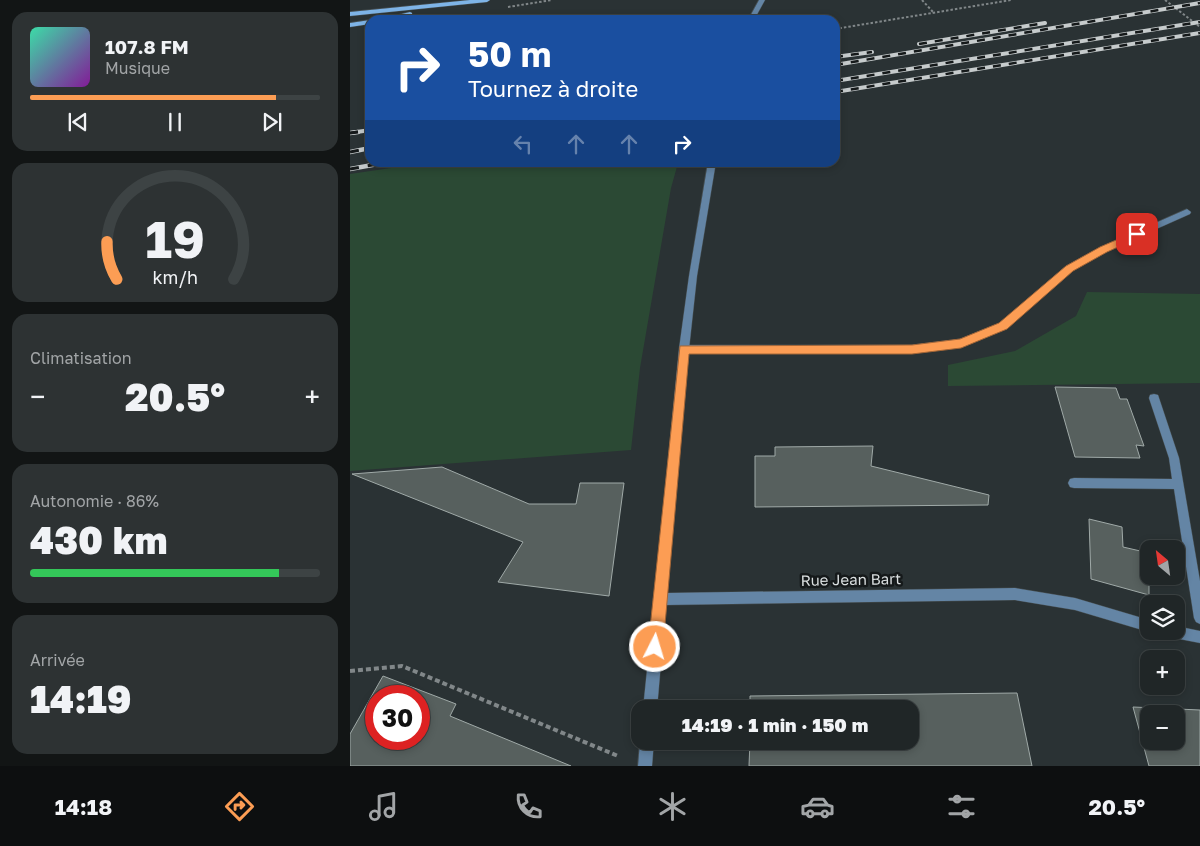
<!DOCTYPE html>
<html lang="fr">
<head>
<meta charset="utf-8">
<style>
  :root { --surface:#202627; --page:#2d3233; --text:#f1f3f6; --muted:#a2a5a7; --line:#3d4344; --accent:#fc9d54 }
  body { margin:0; font-family:"Golos Text",sans-serif; background:var(--page); color:var(--text); height:100vh; display:flex; flex-direction:column; font-size:19px; white-space:nowrap }
  * { box-sizing:border-box; margin:0 }
  p { font-size:16px; color:var(--muted) }
  .icon { flex:none; width:28px; height:28px; fill:none; stroke:currentColor; stroke-width:2; stroke-linecap:round; stroke-linejoin:round }
  .map { position:relative; flex:1; overflow:hidden }
  .panel { display:flex; flex-direction:column; gap:12px; padding:12px; background:#121515; width:350px }
  .panel>* { flex:none }
  .banner { position:absolute; left:15px; top:15px; width:475px; height:152px; border-radius:15px; box-shadow:0 2px 8px #0003,0 0 0 1px var(--line); background:#1a4fa0; color:#fff; overflow:hidden }
  .needle { width:32px; rotate:331deg }
  .tools { position:absolute; left:790px; top:540px; display:grid; gap:10px }
  .tools a { display:grid; place-items:center; width:45px; height:45px; border-radius:10px; background:var(--surface); box-shadow:0 2px 8px #0003,0 0 0 1px var(--line); font-size:25px }
  .speed { position:absolute; left:15px; top:685px; display:flex; gap:10px; font-size:25px; font-weight:700; text-align:center }
  .speed>* { display:grid; place-content:center; width:65px; height:65px; border-radius:50%; background:var(--surface); box-shadow:0 2px 8px #0003,0 0 0 1px var(--line); line-height:1 }
  .speed .limit { border:8px solid #d22; background:#fff; color:#111 }
  .pin { position:absolute; display:grid; place-items:center; width:42px; height:42px; color:#fff; margin:-21px; border-radius:10px; box-shadow:0 2px 8px #0006 }
  .me { position:absolute; width:55px; margin:-28px; rotate:5deg; stroke-linejoin:round; filter:drop-shadow(0 0 4px #0008) }
  .turn { display:flex; align-items:center; gap:18px; height:105px; padding:0 20px; font-size:22px }
  .turn .icon { width:65px; height:65px; stroke-width:2.5 }
  .turn b { display:block; font-size:35px; line-height:42px }
  .lanes { display:flex; align-items:center; height:48px; padding:0 20px; background:#0003; justify-content:center; gap:25px; direction:ltr }
  .lanes .off { opacity:.35 }
  .big { font-size:38px; font-weight:800; line-height:1.1 }
  .panel .tile { flex:1; display:flex; flex-direction:column; justify-content:center; gap:8px; min-width:0; padding:0 18px; border-radius:15px; background:var(--page) }
  .panel .dial { align-items:center; gap:0 }
  .dial svg { height:130px; overflow:visible; fill:none; stroke:var(--line); stroke-width:7; stroke-linecap:round; text-anchor:middle }
  .dial text { fill:var(--text); stroke:none }
  .song { display:flex; align-items:center; gap:15px }
  .cover { width:60px; height:60px; border-radius:8px; background:linear-gradient(135deg,hsl(160 70% 55%),hsl(290 70% 35%)) }
  .played { height:5px; border-radius:2px; background:linear-gradient(90deg,var(--accent) 85%,var(--line) 85%) }
  .keys { display:flex; justify-content:space-around; direction:ltr }
  .heat { display:flex; justify-content:space-between; align-items:center; font-size:28px; direction:ltr }
  .charge { height:8px; border-radius:4px; background:linear-gradient(90deg,#34c759 86%,var(--line) 0) }
  .trip { position:absolute; left:281px; top:700px; width:288px; height:50px; border-radius:15px; background:var(--surface); box-shadow:0 2px 8px #0003,0 0 0 1px var(--line); font-weight:800; line-height:50px; text-align:center }
  .tab-bar { display:flex; height:80px; justify-content:space-around; align-items:center; background:#0d0f10; color:var(--muted) }
  .tab-bar .icon { width:35px; height:35px }
  .tab-bar .active { color:var(--accent) }
  .tab-bar b { font-size:22px; color:var(--text) }
  main { display:flex; flex:1; min-height:0 }
  .map>svg:first-child { display:block }
</style>
</head>
<body>
<main>
<section class="panel">
<div class="tile">
<div class="song"><i class="cover"></i><div><b>107.8 FM</b><p>Musique</p></div></div>
<div class="played"></div>
<div class="keys"><svg class="icon" aria-label="previous" viewBox="0 0 24 24"><path d="M18 5L8 12l10 7zM5 5v14"/></svg><svg class="icon" aria-label="pause" viewBox="0 0 24 24"><path d="M8 5v14M16 5v14"/></svg><svg class="icon" aria-label="next" viewBox="0 0 24 24"><path d="M6 5l10 7-10 7zM19 5v14"/></svg></div>
</div>
<div class="tile dial"><svg viewBox="0 0 100 80">
<path d="M14 69A42 42 0 1 1 86 69"/>
<path d="M14 69A42 42 0 0 1 8 46" stroke="#fc9d54"/>
<text x="50" y="56" font-size="32" font-weight="700">19</text>
<text x="50" y="72" font-size="11">km/h</text>
</svg></div>
<div class="tile"><p>Climatisation</p>
<div class="heat"><a>−</a><b class="big">20.5°</b><a>+</a></div>
</div>
<div class="tile"><p>Autonomie · 86%</p><b class="big">430 km</b><div class="charge"></div></div>
<div class="tile"><p>Arrivée</p><b class="big">14:19</b></div>
</section>
<div class="map">
<svg width="850" height="766" viewBox="0 0 850 766">
  <rect width="100%" height="100%" fill="#2a3234"/>
  <path fill="#2b4934" d="M82,162l246,1 -7,25 -31,180 -9,82 -281,21v-297z
    M737,292l113,2v89l-252,3v-21l67,-14 61,-35z"/>
  <path fill="#57605e" stroke="#a0aaa8" fill-rule="evenodd" d="M705,387l61,1 4,11h7l17,47 -8,-1 4,13 -65,-1z
    M523,446l-2,20 118,29 -1,10 -233,2v-51h20v-9z
    M92,467l87,37h47l4,-21h44l-15,113 -111,-14 25,-40 -171,-68z
    M739,519l33,8 1,20 26,6v42l-58,-16z
    M33,676l73,28 -6,12 121,50h-221v-32zM26,696h43v43h-43z
    M667,693l15,73h-283l1,-25h160v-32h-160v-13z
    M783,707l67,3v56h-51zM799,714h27v27h-27z"/>
  <g fill="none" stroke-linecap="round" stroke-linejoin="round">
    <g stroke="#464e50" stroke-width="1">
      <path id="service" d="M837,209l4,3 -1,2 -83,37 -35,19 -66,59 -45,18 -49,6h-228l-3,-1 -2,-3 2,-3 3,-1h228l48,-6 40,-16 66,-57 35,-19z"/>
    </g>
    <g stroke="#464e50" stroke-width="1">
      <path id="minor" d="M409,0h6l-11,20h-6z
        M358,162h8l-19,114 -8,73 -22,244 348,-5 60,10 74,22v11h3l-3,1 -74,-22 -60,-10 -349,5 -9,104h-14l11,-107 -1,-3 2,-4 24,-246 10,-73z
        M804,394l4,1 21,63 21,123v43l-4,-2 -2,-4 -20,-129 -100,-1 -4,-1 -2,-4 2,-4 4,-1 98,1 -3,-21 -20,-60 1,-3z
        M826,626l24,5v12l-36,-7 -1,-5h13z
        M290,741h14l-2,25h-14z"/>
    </g>
    <g stroke="#464e50" stroke-width="1">
      <path id="secondary" d="M120,0h20l-3,2 -137,14v-4z
        M60,12l2,1v2l-23,5h-12z
        M20,20v4l-20,3v-4z"/>
    </g>
    <path stroke="#818789" stroke-width="2" stroke-dasharray="2.5 2" stroke-linecap="butt" d="M572,0l11,12
      M815,0l35,27
      M158,7l44,-7
      M485,29l176,-29"/>
    <path stroke="#818789" stroke-width="4" stroke-dasharray="5 3" stroke-linecap="butt" d="M0,671l52,-5 216,90"/>
    <use href="#service" fill="#6485a5" fill-rule="evenodd"/>
    <use href="#minor" fill="#6485a5" fill-rule="evenodd"/>
    <use href="#secondary" fill="#7eb4e7" fill-rule="evenodd"/>
    <g stroke="#c6cbcc" stroke-width="4">
      <path id="rail-far1" d="M569,44l126,-21
        M485,57l37,-5
        M485,65l365,-62
        M485,81l365,-59
        M485,92l365,-59
        M0,133l20,-3"/>
    </g>
    <g stroke="#c6cbcc" stroke-width="4.5">
      <path id="rail" d="M0,133l8,-1
        M0,152l20,-4
        M0,169l39,-7"/>
    </g>
    <use href="#rail-far1" stroke="#15191a" stroke-width="2.5" stroke-dasharray="8" stroke-linecap="butt"/>
    <use href="#rail" stroke="#15191a" stroke-width="3" stroke-dasharray="9" stroke-linecap="butt"/>
  </g>
  <path fill="#fc9d54" stroke="#a46637" d="M787,231l5,3 -2,3 -33,15 -34,19 -66,58 -46,19 -49,6h-223l-26,293 -3,6 -5,2 -5,-2 -2,-6 32,-301 232,-1 48,-6 39,-16 67,-57 34,-19z"/>
  <g text-anchor="middle" stroke-width="5" stroke-linejoin="round" paint-order="stroke">
    <g font-size="15" fill="#dadfe0" stroke="#15191a">
      <text transform="translate(501 580) rotate(-1)" y="5">Rue Jean Bart</text>
    </g>
  </g>
</svg>
<div class="tools">
<a><svg class="needle" viewBox="-14 -14 28 28"><path d="M0-13l5 13h-10z" fill="#e53935"/><path d="M0 13l5-13h-10z" fill="#a2a5a7"/></svg></a>
<a><svg class="icon" aria-label="layers" viewBox="0 0 24 24"><path d="M12 4l9 5-9 5-9-5zM3 14l9 5 9-5"/></svg></a>
<a>+</a>
<a>−</a>
</div>
<div class="speed"><div class="limit">30</div></div>
<div class="pin" style="left:787px;top:234px;background:#d93025"><svg class="icon" aria-label="arrive" viewBox="0 0 24 24"><path d="M6 21V4h12l-3 4 3 4H6"/></svg></div>
<svg class="me" style="left:305px;top:647px" viewBox="-20 -20 40 40"><circle r="17" fill="#fc9d54" stroke="#fff" stroke-width="3"/><path d="M0-11L8 9 0 5-8 9z" fill="#fff"/></svg>
<div class="trip">14:19 · 1 min · 150 m</div>
<div class="banner">
<div class="turn"><svg class="icon" aria-label="right" viewBox="0 0 24 24"><path d="M7 20v-9h11M14 6l5 5-5 5"/></svg><div><b>50 m</b>Tournez à droite</div></div>
<div class="lanes"><svg class="icon off" aria-label="left" viewBox="0 0 24 24"><path d="M17 20v-9H6M10 6l-5 5 5 5"/></svg><svg class="icon off" aria-label="ahead" viewBox="0 0 24 24"><path d="M12 20V5M6 11l6-6 6 6"/></svg><svg class="icon off" aria-label="ahead" viewBox="0 0 24 24"><path d="M12 20V5M6 11l6-6 6 6"/></svg><svg class="icon" aria-label="right" viewBox="0 0 24 24"><path d="M7 20v-9h11M14 6l5 5-5 5"/></svg></div>
</div>
</div>
</main>
<nav class="tab-bar">
<b>14:18</b>
<svg class="icon active" aria-label="directions" viewBox="0 0 24 24"><path d="M12 3l9 9-9 9-9-9zM9 14v-3h6M13 9l2 2-2 2"/></svg>
<svg class="icon" aria-label="music" viewBox="0 0 24 24"><path d="M9 18V5l10-2v13"/><circle cx="6" cy="18" r="3"/><circle cx="16" cy="16" r="3"/></svg>
<svg class="icon" aria-label="phone" viewBox="0 0 24 24"><path d="M5 4h4l2 5-3 2q2 4 5 5l2-3 5 2v4C11 20 4 13 5 4z"/></svg>
<svg class="icon" aria-label="climate" viewBox="0 0 24 24"><path d="M12 3v18M4 7l16 10M4 17L20 7"/></svg>
<svg class="icon" aria-label="car" viewBox="0 0 24 24"><path d="M5 17H2v-5l4-1 3-4h7l3 4 3 1v5h-3M9 17h6M6 11h13"/><circle cx="7" cy="17" r="2"/><circle cx="17" cy="17" r="2"/></svg>
<svg class="icon" aria-label="filters" viewBox="0 0 24 24"><path d="M4 7h16M4 17h16"/><circle cx="9" cy="7" r="2"/><circle cx="15" cy="17" r="2"/></svg>
<b>20.5°</b>
</nav>
</body>
</html>
